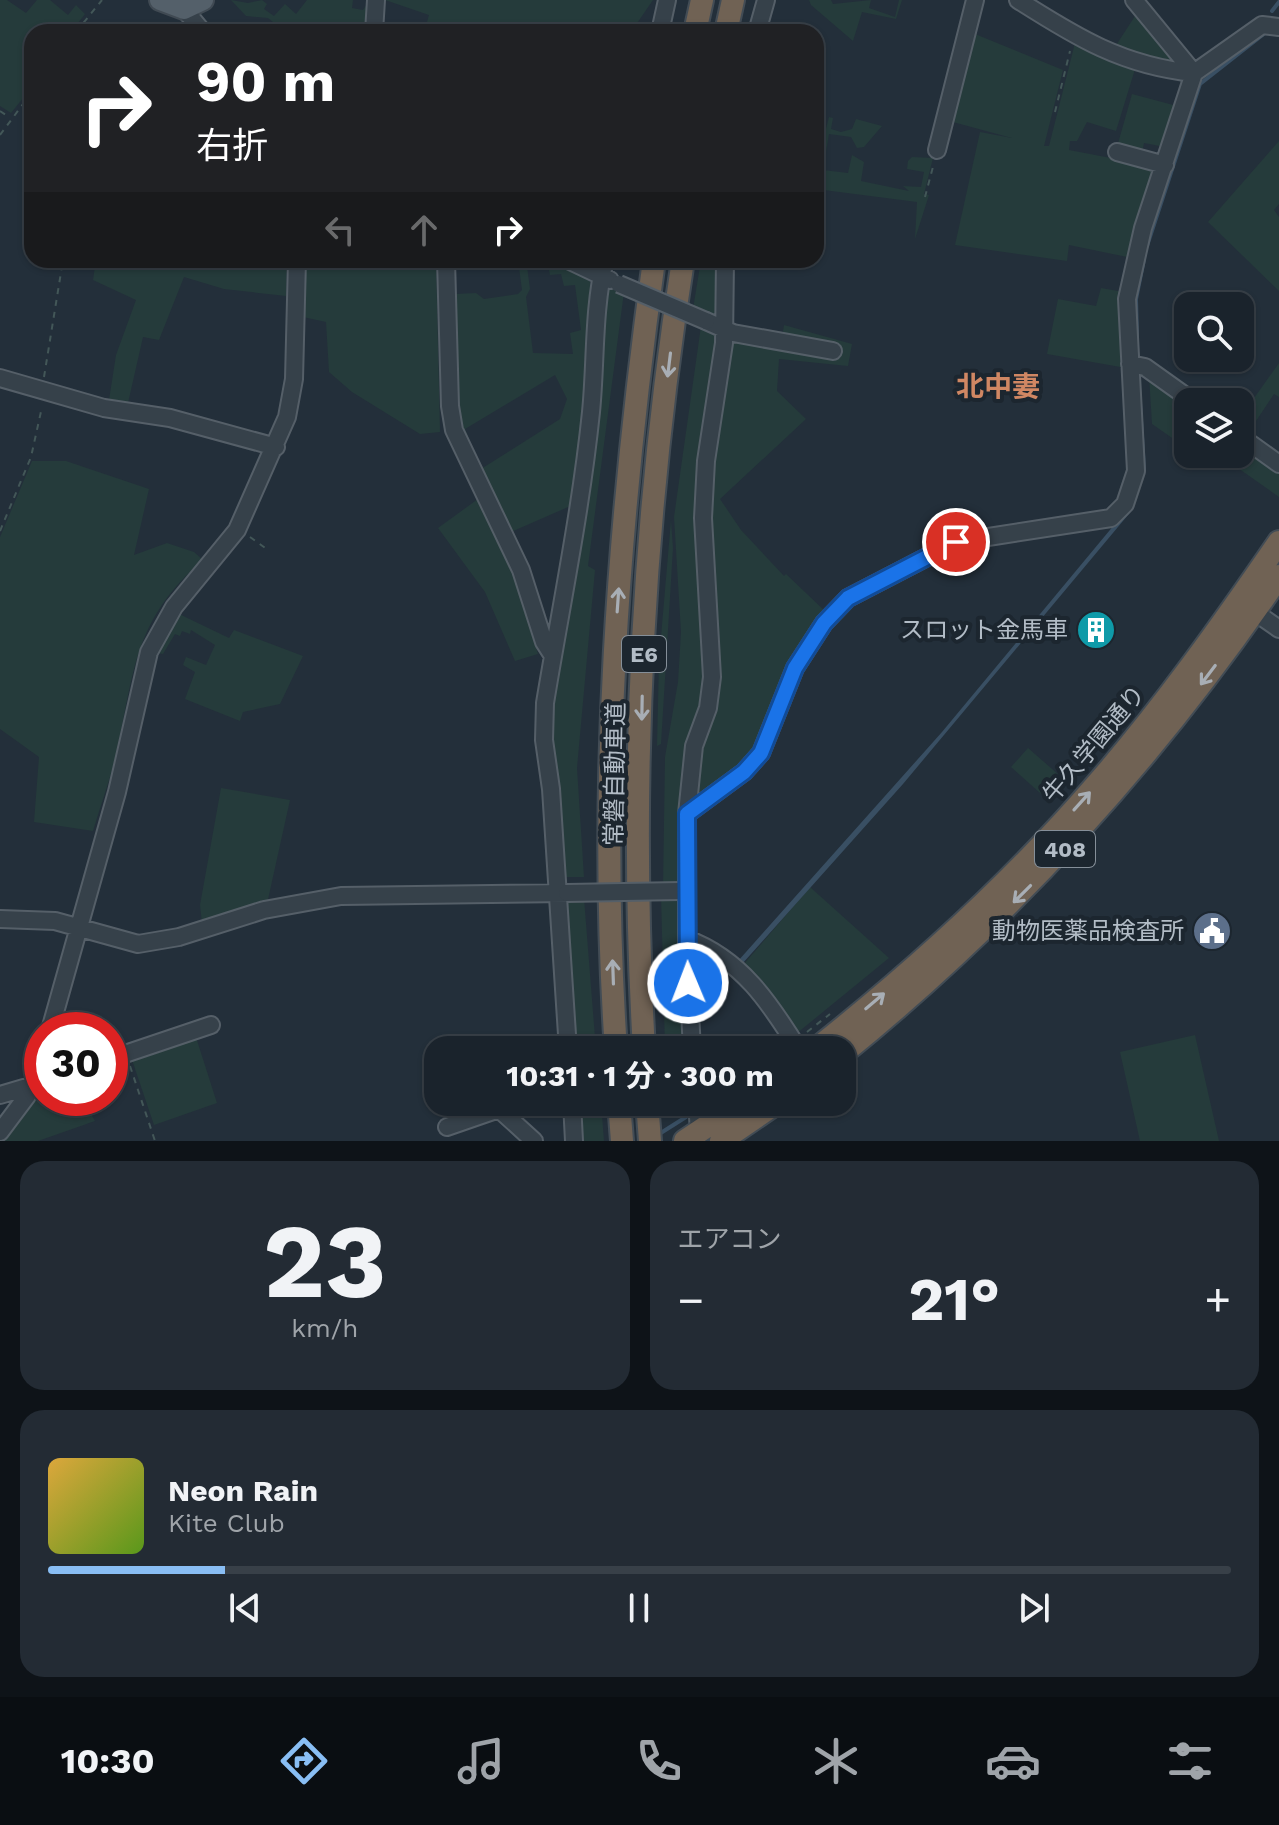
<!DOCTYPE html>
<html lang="ja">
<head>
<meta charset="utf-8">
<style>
  :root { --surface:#1a232c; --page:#232b34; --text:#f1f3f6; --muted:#9fa4a9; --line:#384048; --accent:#89bef4 }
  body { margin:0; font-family:"Work Sans","Noto Sans JP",sans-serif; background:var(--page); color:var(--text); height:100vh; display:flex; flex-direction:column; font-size:30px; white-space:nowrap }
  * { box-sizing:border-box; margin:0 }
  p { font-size:26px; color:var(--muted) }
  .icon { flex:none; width:44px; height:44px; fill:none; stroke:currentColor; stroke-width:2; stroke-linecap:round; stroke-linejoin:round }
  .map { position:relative; height:1141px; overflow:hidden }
  .side { display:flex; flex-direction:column; gap:20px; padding:20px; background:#0e1318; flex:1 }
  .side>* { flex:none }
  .top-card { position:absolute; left:24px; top:24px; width:800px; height:244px; border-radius:24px; box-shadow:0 2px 6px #0004,0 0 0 2px var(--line); background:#202124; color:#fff; overflow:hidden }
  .tools { position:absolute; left:1174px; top:292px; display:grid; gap:16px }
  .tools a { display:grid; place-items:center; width:80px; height:80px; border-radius:16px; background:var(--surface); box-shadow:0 2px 6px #0004,0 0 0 2px var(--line); font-size:40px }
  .speed { position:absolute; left:24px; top:1012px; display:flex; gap:16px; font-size:40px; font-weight:700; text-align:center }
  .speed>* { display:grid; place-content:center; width:104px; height:104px; border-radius:50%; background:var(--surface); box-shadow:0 2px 6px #0004,0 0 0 2px var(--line); line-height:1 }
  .speed .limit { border:12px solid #d22; background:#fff; color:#111 }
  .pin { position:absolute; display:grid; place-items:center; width:68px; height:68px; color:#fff; margin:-34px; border:4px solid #fff; border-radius:50%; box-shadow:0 2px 8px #0007 }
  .me { position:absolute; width:88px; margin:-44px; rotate:359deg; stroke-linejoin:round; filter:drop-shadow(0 0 6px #0008) }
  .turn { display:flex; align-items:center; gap:28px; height:168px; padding:0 40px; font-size:36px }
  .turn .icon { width:104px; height:104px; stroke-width:2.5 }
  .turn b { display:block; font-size:56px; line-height:68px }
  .lanes { display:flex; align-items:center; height:76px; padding:0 40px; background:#0003; justify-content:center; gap:40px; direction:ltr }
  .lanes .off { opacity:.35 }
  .big { font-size:60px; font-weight:700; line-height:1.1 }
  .side .widget { flex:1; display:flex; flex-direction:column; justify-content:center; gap:12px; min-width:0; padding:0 28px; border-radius:24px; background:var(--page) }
  .side .dial { align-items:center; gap:0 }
  .dial b { font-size:104px; line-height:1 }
  .song { display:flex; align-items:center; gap:24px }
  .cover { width:96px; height:96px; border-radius:12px; background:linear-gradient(135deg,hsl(40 70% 55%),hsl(90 70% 35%)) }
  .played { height:8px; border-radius:4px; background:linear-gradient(90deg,var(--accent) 15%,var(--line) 15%) }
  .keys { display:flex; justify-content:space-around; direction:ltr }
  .heat { display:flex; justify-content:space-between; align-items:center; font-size:44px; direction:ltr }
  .side .tiles { flex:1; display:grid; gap:20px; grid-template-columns:1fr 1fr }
  .widget:last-child { grid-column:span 2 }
  .trip { position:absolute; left:424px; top:1036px; width:432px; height:80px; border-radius:24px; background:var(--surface); box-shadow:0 2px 6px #0004,0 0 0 2px var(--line); font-weight:700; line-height:80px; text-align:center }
  .tab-bar { display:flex; height:128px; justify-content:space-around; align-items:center; background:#0a0e12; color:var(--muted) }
  .tab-bar .icon { width:56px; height:56px }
  .tab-bar .current { color:var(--accent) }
  .tab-bar b { font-size:36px; color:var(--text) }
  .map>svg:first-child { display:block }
</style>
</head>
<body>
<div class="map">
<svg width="1279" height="1141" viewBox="0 0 1279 1141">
  <rect width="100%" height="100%" fill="#232f3a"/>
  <path fill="#253b3b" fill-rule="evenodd" d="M0,0h7l19,13 11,-13h13l18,15 8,-10 9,9 -14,18h-39v55l-21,26 -11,-7z
    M231,0l17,3 14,-3 5,4 -3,5 10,7 11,-12 11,10 11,-14h46l-1,8 11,2 6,-9 -2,31h-92l4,-5 -11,-9 -22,-2z
    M385,0h268l-22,32h-207l5,-17z
    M809,0h22l2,4 38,-4 -2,8 26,9 4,-17h3l-6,19 -34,-7 -9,29 -42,-36z
    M1137,13l42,50 -66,-13z
    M975,34l88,36 -19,76h5l26,-103 61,23 -20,65 -29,-9 -10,19h-7l-1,9 89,17 -26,91 -63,-13 -2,16 -112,-16 25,-113 32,6 -59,-16z
    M1132,94l45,12 -12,41 -21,-4 -2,10 -25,-6z
    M829,117l4,1 -2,11 10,3 11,-3 4,-10 26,7 -18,21 -7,1 -6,-11 -22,-3 -6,36 25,3 4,-18 12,7 -3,19 48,10 -6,-5 18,1 3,-15 -17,-3 1,-8 4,-4 21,1 -9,36 5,1 -14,44 2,-37 -101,-13v-22z
    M1279,141v63l-5,6 5,7v74l-71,-69z
    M96,260h191l-1,36 -62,-7 -40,-12 -25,63 -16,-3 -15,66 -19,-3 7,-45 20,-55 -43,-20z
    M303,260h133l4,172 -20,2 -68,-42 -23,-20 -3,-50 -23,-5z
    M518,260h41l30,16 3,20 -7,118 -10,90 -64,28 -54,-116 -1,-122 20,-1 8,6 34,-5 4,-4zM547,261l3,14 11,-1 3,12 11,-1 6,45 -11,3 3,21 -40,-1 -7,-56 4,-8 -3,-23zM555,375l12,24 -7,20 -79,50 -16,-40z
    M701,260h19v58l-27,-9z
    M605,286l19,6 -36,274 7,4 -18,198 7,109h-18l-16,-135 1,-42z
    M1101,288l23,4 2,76 -79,-14 11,-55 38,7z
    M784,325l68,19 -4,22 -69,-7 -2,32 29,28 -86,80 21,31 43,46 2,-2 41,39 -79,148 -54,42 6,-58 15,-39 -4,-242 20,-122 51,-4z
    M701,326l17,6 -16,134 4,201 -23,217 -20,3 2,-130 13,-75 3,-50 -7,-115z
    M1279,363v34l-5,-3 -26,39 -8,-5v-10z
    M1149,375l39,27v47l-36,-25z
    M1240,439l39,28v30l-61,-43h22z
    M32,461h34l83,28 -15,66 33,-12 27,9 9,8c-72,62 -68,114 -88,199 -6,24 -15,48 -22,72l-59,-9 5,-65 -39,-28v-192z
    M478,499l36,78 24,77 -23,7 -30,-69 -47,-64z
    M671,520l2,28 -12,196 -4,2 2,-86z
    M177,613l52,25 5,-8 69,26 -23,48 -37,8 -3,9 -55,-22 10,-27 -12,-7 3,-8 20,8 9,-20 -24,-15 -1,4 -8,-3 -2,5 -5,-2 -12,20 -5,-1z
    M1028,748l39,34 -18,19 -38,-34z
    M221,788l69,12 -23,104 -65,19 -2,-18z
    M810,887l79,71 -93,76 -52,-70z
    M661,895l20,1 5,154h-21z
    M567,898h17l12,152h-21l-12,-146z
    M195,1034l22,69 -63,22 -24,-71z
    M1195,1035l24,106h-79l-20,-89z
    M42,1086v12h40l13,23 -57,20h-37z
    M579,1102h22l3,39h-22z"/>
  <path fill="#394f63" d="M1140,371l6,98 -13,40 -230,275 -161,180 -4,-3 204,-229 187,-225 6,-135z"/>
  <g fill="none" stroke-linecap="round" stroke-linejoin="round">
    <path stroke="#394f63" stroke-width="4" d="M1272,11l7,-9
      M1147,246l53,-162 65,-51
      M1137,337l-1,-38 8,-40
      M656,1136l30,-19"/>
    <g stroke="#555f68" stroke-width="20">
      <path id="minor" d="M1018,0c58,37 105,66 176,73
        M1134,0l60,73
        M184,9l19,23
        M374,32l2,-32
        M660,32l7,-32
        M757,32l9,-32
        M937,150l38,-150
        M1117,152l48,13
        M446,260l4,146 4,24 67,140 23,72 9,14
        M568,260l42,20
        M706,321l27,12 100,18
        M1130,364l15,3 49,35
        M0,378l104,30 66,10 106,29
        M1240,436l39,28
        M1246,606l33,23
        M687,814l57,-42 17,-19 34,-85 29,-45 24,-25 108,-56 155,-24 14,-14 11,-33 -9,-172 16,-71 51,-155 68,-48 17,2
        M0,919l55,2 83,23 41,-7 85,-27 77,-14 226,-3
        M687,939c54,20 83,64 112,111
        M50,1030l67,-238 32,-140 25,-45 63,-77 50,-113 7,-38 3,-119
        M568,1050l-17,-261 -7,-49 1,-37c16,-97 36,-193 46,-291 5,-50 2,-102 14,-152
        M692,1050l-5,-96v-140l7,-68 14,-38 4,-31 -9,-159 3,-57 18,-118 1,-83
        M110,1059l101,-34
        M0,1095l37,-11
        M572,1102l2,39
        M697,1102l2,30
        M447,1127l52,-18 35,32
        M0,1132l27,-36 15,-36"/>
    </g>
    <g stroke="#404a53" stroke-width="24">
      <path id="major" d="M160,0l24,9 19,-9"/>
    </g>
    <g stroke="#424c55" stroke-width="26">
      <path id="highway" d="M695,32l7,-32
        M726,32l7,-32
        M616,1050c-18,-263 2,-529 38,-790
        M644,1050c-15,-263 -2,-530 39,-790
        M815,1050c101,-80 197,-167 282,-266 66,-76 125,-159 182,-242
        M842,1054c170,-138 314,-297 437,-478
        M619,1102l3,39
        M647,1102l3,39
        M685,1141l58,-39
        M721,1141l57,-39"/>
    </g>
    <path stroke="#435758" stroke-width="2" stroke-dasharray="6 6" stroke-linecap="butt" d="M76,32l26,-32
      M0,111l9,6
      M1055,112l15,-61
      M0,135l32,-43
      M925,197l9,-34
      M44,377l19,-117
      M0,531l31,-74 11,-50
      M250,537l18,13
      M807,1032l23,-18
      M130,1066l25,75"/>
    <use href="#minor" stroke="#36414a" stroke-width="16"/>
    <use href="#major" stroke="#54606a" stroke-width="20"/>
    <use href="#highway" stroke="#706254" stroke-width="22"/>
    <g stroke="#555f68" stroke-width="20" stroke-linecap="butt">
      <path id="minor-bridge" d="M619,284l87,37
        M567,893l113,-2"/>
    </g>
    <use href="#minor-bridge" stroke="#36414a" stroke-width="16"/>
  </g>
  <defs><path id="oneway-shaft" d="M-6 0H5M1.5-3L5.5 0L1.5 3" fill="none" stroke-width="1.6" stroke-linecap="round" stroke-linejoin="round" transform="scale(2)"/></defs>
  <g stroke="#a8aeb5">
    <use href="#oneway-shaft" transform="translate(669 365) rotate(97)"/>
    <use href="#oneway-shaft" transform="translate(618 600) rotate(-86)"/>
    <use href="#oneway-shaft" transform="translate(1208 675) rotate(127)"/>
    <use href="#oneway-shaft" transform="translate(642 708) rotate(91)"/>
    <use href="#oneway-shaft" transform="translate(1082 801) rotate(-48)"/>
    <use href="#oneway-shaft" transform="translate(1022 894) rotate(135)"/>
    <use href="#oneway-shaft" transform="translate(613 972) rotate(-92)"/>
    <use href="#oneway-shaft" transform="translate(875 1001) rotate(-40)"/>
  </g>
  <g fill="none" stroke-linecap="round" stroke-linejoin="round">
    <g stroke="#114b97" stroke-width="20">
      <path id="route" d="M688,983l-1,-169 57,-42 17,-19 34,-85 29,-45 24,-25 108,-56"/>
    </g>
    <use href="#route" stroke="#1a73e8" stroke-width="14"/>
  </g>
  <defs>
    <g id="building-disc" transform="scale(2)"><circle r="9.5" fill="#0f9aa8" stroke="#1c262f"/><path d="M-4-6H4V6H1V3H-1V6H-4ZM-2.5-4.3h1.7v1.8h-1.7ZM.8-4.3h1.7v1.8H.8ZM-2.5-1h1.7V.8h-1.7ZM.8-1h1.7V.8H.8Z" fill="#fff"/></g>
    <g id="civic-disc" transform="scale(2)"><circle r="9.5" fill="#5c6f8a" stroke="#1c262f"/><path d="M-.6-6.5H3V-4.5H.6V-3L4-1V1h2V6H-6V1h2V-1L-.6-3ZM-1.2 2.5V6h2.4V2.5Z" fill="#fff"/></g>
  </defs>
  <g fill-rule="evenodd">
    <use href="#building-disc" x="1096" y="630"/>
    <use href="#civic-disc" x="1212" y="931"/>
  </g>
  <g text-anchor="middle" stroke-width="8" stroke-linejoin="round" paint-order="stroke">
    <g fill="#1c262f" stroke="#858f99" stroke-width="2">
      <rect x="622" y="636" width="44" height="36" rx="6"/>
      <rect x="1035" y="831" width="60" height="36" rx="6"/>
    </g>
    <g font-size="22" font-weight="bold" fill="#b2bcc6">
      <text x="644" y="662">E6</text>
      <text x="1065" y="857">408</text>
    </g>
    <g font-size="24" fill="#b2bcc6" stroke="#1c262f" text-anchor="end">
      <text x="1068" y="638">スロット金馬車</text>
      <text x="1184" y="939">動物医薬品検査所</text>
    </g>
    <g font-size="24" fill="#b2bcc6" stroke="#1c262f">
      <text transform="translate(1094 744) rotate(-50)" y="8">牛久学園通り</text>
      <text transform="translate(615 774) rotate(-89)" y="8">常磐自動車道</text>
    </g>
    <g font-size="28" font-weight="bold" fill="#d08763" stroke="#1c262f">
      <text x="998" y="396">北中妻</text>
    </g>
  </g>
</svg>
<div class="tools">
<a><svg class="icon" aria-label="search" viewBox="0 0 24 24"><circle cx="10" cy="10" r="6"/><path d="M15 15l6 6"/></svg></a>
<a><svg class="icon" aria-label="layers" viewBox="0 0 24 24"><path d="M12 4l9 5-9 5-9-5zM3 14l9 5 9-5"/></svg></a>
</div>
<div class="speed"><div class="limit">30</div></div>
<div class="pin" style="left:956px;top:542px;background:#d93025"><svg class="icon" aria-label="arrive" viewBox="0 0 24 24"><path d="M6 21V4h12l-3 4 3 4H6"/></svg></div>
<svg class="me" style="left:688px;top:983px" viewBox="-20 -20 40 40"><circle r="17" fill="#1a73e8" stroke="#fff" stroke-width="3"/><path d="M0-11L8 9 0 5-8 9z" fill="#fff"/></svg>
<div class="trip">10:31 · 1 分 · 300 m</div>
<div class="top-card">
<div class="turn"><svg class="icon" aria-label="right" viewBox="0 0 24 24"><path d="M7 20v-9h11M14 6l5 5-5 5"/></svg><div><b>90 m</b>右折</div></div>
<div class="lanes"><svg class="icon off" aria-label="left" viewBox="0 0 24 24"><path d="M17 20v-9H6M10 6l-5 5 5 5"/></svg><svg class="icon off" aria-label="ahead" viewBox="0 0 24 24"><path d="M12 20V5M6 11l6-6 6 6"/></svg><svg class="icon" aria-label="right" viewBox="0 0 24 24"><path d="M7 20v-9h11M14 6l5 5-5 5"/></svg></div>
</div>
</div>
<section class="side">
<div class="tiles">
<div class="widget dial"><b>23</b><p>km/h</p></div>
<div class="widget"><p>エアコン</p>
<div class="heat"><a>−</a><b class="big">21°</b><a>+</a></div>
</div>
<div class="widget">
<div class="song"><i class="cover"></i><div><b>Neon Rain</b><p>Kite Club</p></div></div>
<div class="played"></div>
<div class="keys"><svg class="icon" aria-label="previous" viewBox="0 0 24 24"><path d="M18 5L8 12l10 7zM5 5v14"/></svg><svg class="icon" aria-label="pause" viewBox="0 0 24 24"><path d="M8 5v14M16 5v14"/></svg><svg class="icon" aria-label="next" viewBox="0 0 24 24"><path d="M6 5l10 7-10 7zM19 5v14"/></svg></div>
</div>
</div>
</section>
<nav class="tab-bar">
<b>10:30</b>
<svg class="icon current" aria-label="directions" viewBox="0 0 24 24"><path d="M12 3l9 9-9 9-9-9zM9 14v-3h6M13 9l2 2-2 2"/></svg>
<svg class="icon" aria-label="music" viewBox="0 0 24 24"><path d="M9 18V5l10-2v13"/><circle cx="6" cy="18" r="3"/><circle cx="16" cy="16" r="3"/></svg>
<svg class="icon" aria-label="phone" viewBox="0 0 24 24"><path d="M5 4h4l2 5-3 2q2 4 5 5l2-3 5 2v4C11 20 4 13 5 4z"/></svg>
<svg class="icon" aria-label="climate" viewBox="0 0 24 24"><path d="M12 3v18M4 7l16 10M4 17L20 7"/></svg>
<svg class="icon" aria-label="car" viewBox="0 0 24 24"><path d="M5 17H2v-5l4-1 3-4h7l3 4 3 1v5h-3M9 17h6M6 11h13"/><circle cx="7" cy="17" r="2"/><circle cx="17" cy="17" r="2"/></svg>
<svg class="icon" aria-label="filters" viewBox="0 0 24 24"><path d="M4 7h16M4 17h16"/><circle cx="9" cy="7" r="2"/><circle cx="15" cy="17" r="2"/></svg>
</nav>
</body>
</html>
